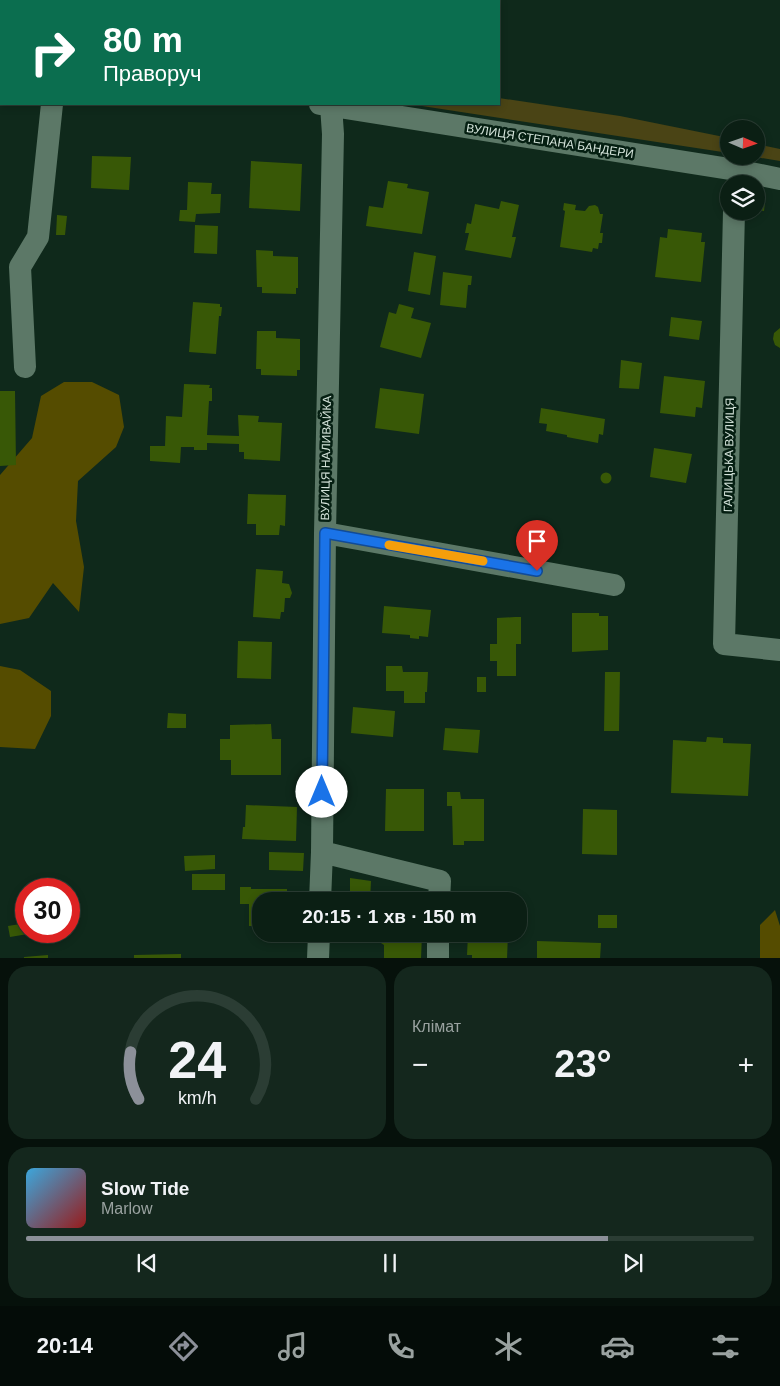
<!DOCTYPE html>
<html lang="uk">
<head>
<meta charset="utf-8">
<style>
  :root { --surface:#0b1f14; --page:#14271d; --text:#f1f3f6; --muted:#9aa2a0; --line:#2b3d34; --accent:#8c9099 }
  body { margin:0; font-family:Arial,sans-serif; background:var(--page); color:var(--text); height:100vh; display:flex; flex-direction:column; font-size:19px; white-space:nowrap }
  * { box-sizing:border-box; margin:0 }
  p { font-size:16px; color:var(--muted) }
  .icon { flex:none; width:28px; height:28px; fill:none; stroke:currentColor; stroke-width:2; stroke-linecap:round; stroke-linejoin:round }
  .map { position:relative; height:958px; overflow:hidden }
  .panel { display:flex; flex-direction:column; gap:8px; padding:8px; background:#06110b; flex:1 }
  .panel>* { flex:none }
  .top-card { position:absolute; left:0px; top:0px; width:500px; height:105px; box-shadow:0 2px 8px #0003,0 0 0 1px var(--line); background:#0b6e4f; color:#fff; overflow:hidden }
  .needle { width:32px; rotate:92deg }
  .fabs { position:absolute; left:720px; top:120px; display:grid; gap:10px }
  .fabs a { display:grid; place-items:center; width:45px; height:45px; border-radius:50%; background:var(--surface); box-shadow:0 2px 8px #0003,0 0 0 1px var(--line); font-size:25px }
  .speed { position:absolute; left:15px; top:878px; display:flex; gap:10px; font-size:25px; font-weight:700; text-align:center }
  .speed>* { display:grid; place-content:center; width:65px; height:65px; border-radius:50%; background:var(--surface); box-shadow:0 2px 8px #0003,0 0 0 1px var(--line); line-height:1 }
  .speed .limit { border:8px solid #d22; background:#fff; color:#111 }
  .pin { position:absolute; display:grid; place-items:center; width:42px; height:42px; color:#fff; margin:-51px -21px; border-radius:50% 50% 50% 0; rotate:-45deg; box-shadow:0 0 5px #0007 }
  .pin .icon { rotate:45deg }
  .me { position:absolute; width:55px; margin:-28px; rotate:0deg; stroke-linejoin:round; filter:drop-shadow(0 0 4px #0008) }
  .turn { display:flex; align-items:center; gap:18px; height:105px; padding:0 20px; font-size:22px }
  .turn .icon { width:65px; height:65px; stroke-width:2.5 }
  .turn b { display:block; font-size:35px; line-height:42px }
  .big { font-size:38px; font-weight:800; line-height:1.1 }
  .panel .card { flex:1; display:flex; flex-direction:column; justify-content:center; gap:8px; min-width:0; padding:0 18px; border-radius:20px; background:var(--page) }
  .panel .dial { align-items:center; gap:0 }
  .dial svg { height:130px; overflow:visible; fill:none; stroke:var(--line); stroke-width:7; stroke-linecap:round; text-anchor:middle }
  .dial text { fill:var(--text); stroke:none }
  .song { display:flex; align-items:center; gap:15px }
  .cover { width:60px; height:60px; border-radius:8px; background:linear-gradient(135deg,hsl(200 70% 55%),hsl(0 70% 35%)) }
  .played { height:5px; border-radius:2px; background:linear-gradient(90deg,var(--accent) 80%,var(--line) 80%) }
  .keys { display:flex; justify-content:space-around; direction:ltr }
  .heat { display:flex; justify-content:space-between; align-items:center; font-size:28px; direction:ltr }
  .panel .tiles { flex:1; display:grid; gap:8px; grid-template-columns:1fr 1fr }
  .card:last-child { grid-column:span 2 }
  .trip { position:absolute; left:252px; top:892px; width:275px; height:50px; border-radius:20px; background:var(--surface); box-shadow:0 2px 8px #0003,0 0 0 1px var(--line); font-weight:800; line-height:50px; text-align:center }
  .dock { display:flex; height:80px; justify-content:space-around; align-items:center; background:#040c08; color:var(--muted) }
  .dock .icon { width:35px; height:35px }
  .dock .active { color:var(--accent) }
  .dock b { font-size:22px; color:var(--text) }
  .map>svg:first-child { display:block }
</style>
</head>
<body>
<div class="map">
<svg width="780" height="959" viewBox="0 0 780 959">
  <rect width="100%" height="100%" fill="#0f291b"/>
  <path fill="#4a4415" d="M499,98l121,18 109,22v15l-320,-49h90z
    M756,144l24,5v12l-31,-5h7z"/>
  <path fill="#554c00" d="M64,382h28l27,13 5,32 -8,20 -38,34 -2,40 8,46 -5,45 -26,-29 -24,35 -29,6v-149l32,-37 9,-42z
    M0,666l20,4 31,21v25l-16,33 -35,-2z
    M775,910l5,16v32h-20v-33z"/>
  <path fill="#385806" d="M92,156l39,1 -2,33 -38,-2z
    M251,161l51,3 -2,47 -51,-3z
    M388,181l20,3 -1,4 22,4 -7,42 -56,-8 3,-20 14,2z
    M188,182l24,1 -1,11h10l-1,19 -24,1 -1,8 -16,-1 1,-11h7z
    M756,200l9,2 -1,9 -8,-1z
    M501,201l18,4 -7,32h4l-5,21 -46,-8 4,-17h-4l2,-10 4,1 4,-20 24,5z
    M564,203l12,2 -1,5 10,1 4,-5 6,-1 3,2 2,7h3l-3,19h3l-1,10h-3l-1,6 -5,-1 -1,4 -32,-5 5,-36 -2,-1z
    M57,215l10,1 -2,19h-9z
    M195,225l23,1 -1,28 -23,-1z
    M668,229l34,4 -1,9h4l-4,40 -46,-5 5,-40 7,1z
    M256,250l17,1v5l25,1v31h-2v6l-34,-1v-6h-5z
    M414,252l22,4 -6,39 -22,-4z
    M443,272l29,4 -1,9h-3l-2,23 -26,-3z
    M193,302l27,2v3h2l-1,9h-2l-3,38 -27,-2z
    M399,304l15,4 -3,10 20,5 -10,35 -41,-11 9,-35 7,2z
    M671,317l31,4 -3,19 -30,-4z
    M780,328v20l-5,-3 -2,-6 1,-6z
    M257,331h19v7l24,1v31h-3v6l-36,-1v-6h-5z
    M621,360l21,3 -3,26 -20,-1z
    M664,376l41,5 -3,27 -6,-1 -1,10 -35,-4z
    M184,384l26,1 -1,3h3v13h-3l-2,34 32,1 -1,-21 21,1 -1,6 24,1 -2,38 -36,-2v-7h-5v-8l-32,-1v7h-13v-3h-13l-1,16 -30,-2v-15h15l1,-30 16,1z
    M380,388l44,6 -5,40 -44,-6z
    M0,391h15l1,74 -16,1z
    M541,408l64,11 -2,16 -4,-1 -1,9 -31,-6v-2l-21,-4 1,-7 -8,-1z
    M654,448l38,6 -6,29 -36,-6z
    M600.5 478a5.5 5.5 0 1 1 11 0a5.5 5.5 0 1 1-11 0Z
    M248,494l38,1 -1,31 -5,-1 -1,10h-23v-11h-9z
    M256,569l27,2 -1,12 7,1 3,9 -2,5h-5l-1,14h-3l-1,7 -27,-2z
    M384,606l47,4 -3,27 -9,-1v3l-9,-1v-3l-28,-2z
    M572,613h27v3h9v34l-36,2z
    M515,617h6v27h-5v32h-19v-15h-7v-17h7v-26z
    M238,641l34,1 -1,37 -34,-1z
    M386,666h16l1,6h25l-1,20h-2v11h-21v-12h-18z
    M605,672h15l-1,59h-15z
    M477,677h9v15h-9z
    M353,707l42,4 -2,26 -42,-4z
    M168,713l18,1v14h-19z
    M271,724l1,15h9v36h-50v-15h-11v-21h10v-14z
    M445,728l35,2 -2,23 -35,-3z
    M707,737l16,1v5l28,1 -3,52 -77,-3 2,-53 33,2z
    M386,789h38v42h-39z
    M447,792h13l1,7h23v42h-20v4h-11l-1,-39h-5z
    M246,805l51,2 -1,34 -54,-2 1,-12h2z
    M583,809l34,1v45l-35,-1z
    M269,852l35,1 -1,18 -34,-1z
    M215,855v14l-30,2 -1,-15z
    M192,874h33v16h-33z
    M350,878l21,3 -1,20h-20z
    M240,887h11v2h36v12h-26v25h-12v-22h-9z
    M598,915h19v13h-19z
    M26,923v8h7l1,2 -24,4 -2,-11z
    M385,934h37l-1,25h-37v-14l-3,-2 -1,-3z
    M468,934h40l-1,25h-35v-4h-5z
    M537,941l64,2 -1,16h-63z
    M181,954v5h-47v-4z
    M48,955v4h-24v-2z"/>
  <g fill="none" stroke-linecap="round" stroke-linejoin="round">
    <path stroke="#5c7867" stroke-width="22" d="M0,53h1
      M320,104l416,66 44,9
      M734,211l-10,433 56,6
      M25,367l-5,-100 18,-30 14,-133
      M325,533l289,52
      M322,852l118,29 -1,20
      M320,901l2,-49 3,-319 8,-399 -2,-28
      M318,959l1,-25
      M438,959v-25"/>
  </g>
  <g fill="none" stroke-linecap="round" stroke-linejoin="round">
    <g stroke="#114b97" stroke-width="12">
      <path id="route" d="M322,792l3,-259 212,38"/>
    </g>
    <use href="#route" stroke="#1a73e8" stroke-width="9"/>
    <path stroke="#f59e0b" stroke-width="9" d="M389,545l94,16"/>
  </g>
  <g text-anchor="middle" stroke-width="5" stroke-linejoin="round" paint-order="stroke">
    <g font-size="12" fill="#d4e3da" stroke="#051f12">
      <text transform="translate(550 141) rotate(9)" y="4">ВУЛИЦЯ СТЕПАНА БАНДЕРИ</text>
      <text transform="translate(729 455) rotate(-89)" y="4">ГАЛИЦЬКА ВУЛИЦЯ</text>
      <text transform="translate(326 458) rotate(-89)" y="4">ВУЛИЦЯ НАЛИВАЙКА</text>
    </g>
  </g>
</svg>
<div class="fabs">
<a><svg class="needle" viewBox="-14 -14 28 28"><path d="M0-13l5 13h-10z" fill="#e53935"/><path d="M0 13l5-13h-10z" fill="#9aa2a0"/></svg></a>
<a><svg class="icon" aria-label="layers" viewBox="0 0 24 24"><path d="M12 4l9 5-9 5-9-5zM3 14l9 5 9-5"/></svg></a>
</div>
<div class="speed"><div class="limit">30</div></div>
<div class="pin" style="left:537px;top:571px;background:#d93025"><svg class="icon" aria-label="arrive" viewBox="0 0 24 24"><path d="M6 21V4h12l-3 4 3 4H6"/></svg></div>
<svg class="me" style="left:322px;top:792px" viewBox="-20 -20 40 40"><circle r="19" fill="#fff"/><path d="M0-13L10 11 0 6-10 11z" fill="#1a73e8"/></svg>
<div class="trip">20:15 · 1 хв · 150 m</div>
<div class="top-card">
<div class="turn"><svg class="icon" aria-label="right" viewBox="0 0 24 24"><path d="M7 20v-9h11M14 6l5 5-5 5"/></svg><div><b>80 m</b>Праворуч</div></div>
</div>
</div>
<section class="panel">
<div class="tiles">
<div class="card dial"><svg viewBox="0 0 100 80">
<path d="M14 69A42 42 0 1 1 86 69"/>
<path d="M14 69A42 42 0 0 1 9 40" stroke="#8c9099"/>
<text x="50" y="56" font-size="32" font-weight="700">24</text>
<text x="50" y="72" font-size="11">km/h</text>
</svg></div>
<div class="card"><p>Клімат</p>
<div class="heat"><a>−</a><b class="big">23°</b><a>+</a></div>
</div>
<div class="card">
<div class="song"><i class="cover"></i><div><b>Slow Tide</b><p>Marlow</p></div></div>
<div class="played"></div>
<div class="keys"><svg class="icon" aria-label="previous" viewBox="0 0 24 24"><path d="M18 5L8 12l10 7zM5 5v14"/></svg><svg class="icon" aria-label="pause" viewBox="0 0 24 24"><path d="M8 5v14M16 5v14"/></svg><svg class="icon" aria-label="next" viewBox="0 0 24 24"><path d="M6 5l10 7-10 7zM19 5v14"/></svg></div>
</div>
</div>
</section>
<nav class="dock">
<b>20:14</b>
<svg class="icon active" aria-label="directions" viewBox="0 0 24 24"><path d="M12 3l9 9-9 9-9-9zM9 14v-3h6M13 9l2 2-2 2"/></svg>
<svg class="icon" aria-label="music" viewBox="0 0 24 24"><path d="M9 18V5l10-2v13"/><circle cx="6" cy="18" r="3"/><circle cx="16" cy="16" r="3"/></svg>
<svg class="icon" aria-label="phone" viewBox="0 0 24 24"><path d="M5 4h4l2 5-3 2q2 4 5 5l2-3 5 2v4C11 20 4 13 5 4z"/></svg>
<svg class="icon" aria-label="climate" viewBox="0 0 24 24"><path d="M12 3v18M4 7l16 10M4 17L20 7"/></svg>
<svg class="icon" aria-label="car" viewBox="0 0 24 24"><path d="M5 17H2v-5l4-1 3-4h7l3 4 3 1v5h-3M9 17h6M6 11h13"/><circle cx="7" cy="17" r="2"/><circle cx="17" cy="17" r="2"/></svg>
<svg class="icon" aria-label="filters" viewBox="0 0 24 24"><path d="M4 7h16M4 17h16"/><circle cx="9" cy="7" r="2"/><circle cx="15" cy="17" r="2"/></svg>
</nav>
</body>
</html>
